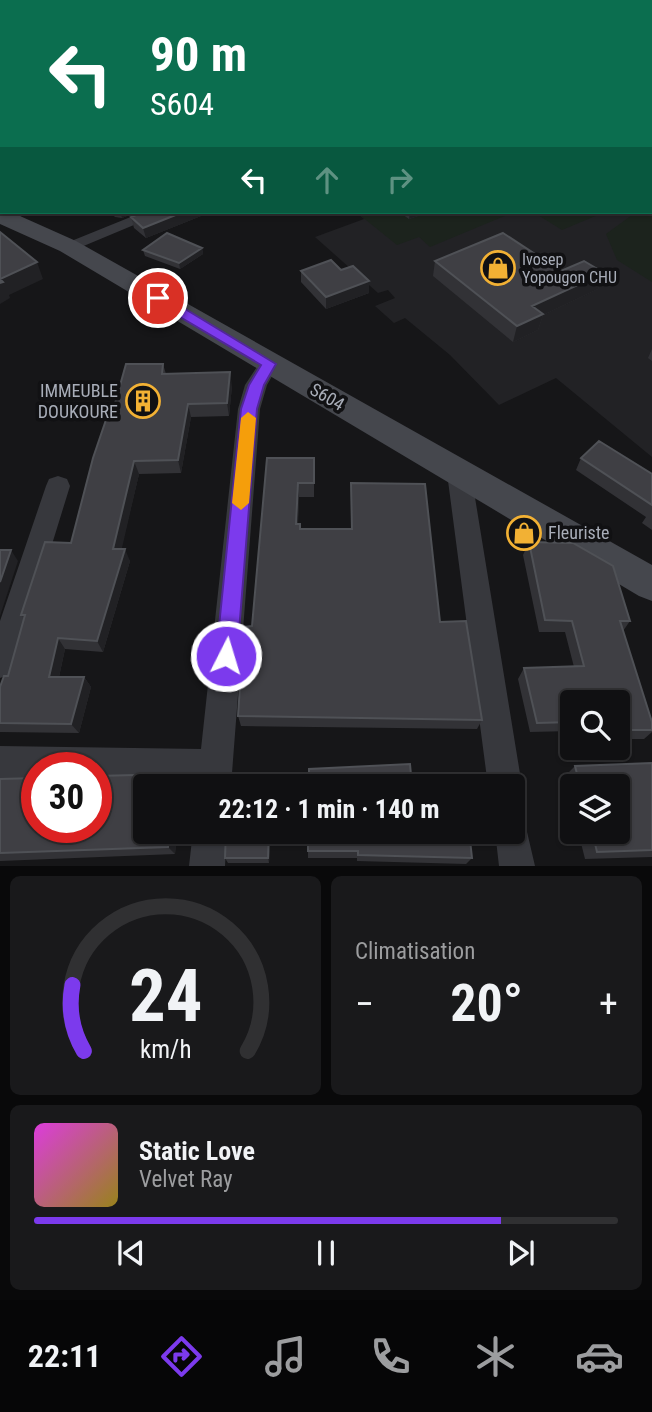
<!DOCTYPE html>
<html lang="fr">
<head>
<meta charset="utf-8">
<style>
  :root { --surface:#101012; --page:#19191b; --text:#f1f3f6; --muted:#9c9d9f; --line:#303032; --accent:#7c3aed }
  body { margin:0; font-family:"Roboto Condensed",sans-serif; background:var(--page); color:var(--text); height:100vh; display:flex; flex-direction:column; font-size:26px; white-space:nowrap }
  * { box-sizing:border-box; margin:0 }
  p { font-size:23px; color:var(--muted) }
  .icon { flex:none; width:38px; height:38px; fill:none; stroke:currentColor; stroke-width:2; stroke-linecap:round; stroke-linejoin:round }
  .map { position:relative; height:866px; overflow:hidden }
  .side { display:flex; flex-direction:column; gap:10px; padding:10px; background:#09090a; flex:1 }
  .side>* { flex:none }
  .banner { position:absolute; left:0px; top:0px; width:653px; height:214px; box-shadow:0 2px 5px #0004,0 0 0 2px var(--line); background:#0b6e4f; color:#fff; overflow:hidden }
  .tools { position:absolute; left:560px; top:690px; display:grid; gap:14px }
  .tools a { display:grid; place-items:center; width:70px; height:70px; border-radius:7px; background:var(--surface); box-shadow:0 2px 5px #0004,0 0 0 2px var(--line); font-size:35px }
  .speed { position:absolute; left:21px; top:752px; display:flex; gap:14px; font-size:35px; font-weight:700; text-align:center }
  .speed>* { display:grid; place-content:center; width:91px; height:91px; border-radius:50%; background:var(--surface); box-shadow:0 2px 5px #0004,0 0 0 2px var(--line); line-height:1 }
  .speed .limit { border:10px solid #d22; background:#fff; color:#111 }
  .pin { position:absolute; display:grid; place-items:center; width:60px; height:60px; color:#fff; margin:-30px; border:4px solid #fff; border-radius:50%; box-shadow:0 2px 7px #0007 }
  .me { position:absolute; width:77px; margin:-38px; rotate:5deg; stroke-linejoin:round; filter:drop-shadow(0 0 5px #0008) }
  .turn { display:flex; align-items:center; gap:24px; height:147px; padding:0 35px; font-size:32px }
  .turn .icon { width:91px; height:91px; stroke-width:2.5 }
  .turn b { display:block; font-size:49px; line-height:60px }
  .lanes { display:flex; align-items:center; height:66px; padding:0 35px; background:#0003; justify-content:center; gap:35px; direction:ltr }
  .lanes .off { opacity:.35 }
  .big { font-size:52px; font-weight:700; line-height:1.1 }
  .side .card { flex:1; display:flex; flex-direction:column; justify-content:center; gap:10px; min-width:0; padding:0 24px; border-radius:10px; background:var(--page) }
  .side .dial { align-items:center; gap:0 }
  .dial svg { height:182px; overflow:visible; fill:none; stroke:var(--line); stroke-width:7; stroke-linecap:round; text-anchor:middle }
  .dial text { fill:var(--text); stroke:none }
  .song { display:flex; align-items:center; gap:21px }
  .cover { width:84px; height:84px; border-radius:10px; background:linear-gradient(135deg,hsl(300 70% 55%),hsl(50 70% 35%)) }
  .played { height:7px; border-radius:4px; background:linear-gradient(90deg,var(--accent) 80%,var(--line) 80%) }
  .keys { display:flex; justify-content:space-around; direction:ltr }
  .heat { display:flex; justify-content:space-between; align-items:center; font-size:38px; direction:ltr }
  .side .tiles { flex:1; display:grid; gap:10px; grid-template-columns:1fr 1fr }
  .card:last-child { grid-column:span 2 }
  .trip { position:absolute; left:133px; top:774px; width:392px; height:70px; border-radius:7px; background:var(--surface); box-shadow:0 2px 5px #0004,0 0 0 2px var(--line); font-weight:700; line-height:70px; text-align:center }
  .tab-bar { display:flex; height:112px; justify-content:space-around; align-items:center; background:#060607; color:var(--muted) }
  .tab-bar .icon { width:49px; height:49px }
  .tab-bar .on { color:var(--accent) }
  .tab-bar b { font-size:32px; color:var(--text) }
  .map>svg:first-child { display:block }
</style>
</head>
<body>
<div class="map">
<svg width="652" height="866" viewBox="0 0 652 866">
  <rect width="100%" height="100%" fill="#161618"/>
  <path fill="#222225" d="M652,35v422l-96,-79 -57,27 -49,-50 -45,-37 -11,5 -19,-17 20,-8 -7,-8 -10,3 -63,-56 49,-18 -8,-7h295z"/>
  <path fill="#1c231d" d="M652,207v75l-35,-22 -11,-26 26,-19 19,-3z
    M356,212h158l-84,35 -11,-10 -22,8z
    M533,212h72l-43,18z"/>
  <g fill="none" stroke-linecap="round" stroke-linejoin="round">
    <path fill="#37383d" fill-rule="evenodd" d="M0,77h2v8h-2z
      M7,212h22l-17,9h-12v-6z
      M143,212h22l-91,38 -6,1 -9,-5z
      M269,357l10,7 -12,21 -7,24 -29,377h-34l1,-5 -102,-1v-12h-59v11l-37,-1v-32l201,3 37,-340 7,-24 17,-26z
      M459,464l8,2 4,7 51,313 -9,13v-13h-25l-41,-313 4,-7z
      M58,476l9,3 3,7 -55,178 -5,10 -10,4v-57l46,-135 3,-7z
      M513,814l11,5 11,47h-36l-4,-35h18z
      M193,831h34l-2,35h-36z"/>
    <path fill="#45474d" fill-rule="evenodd" d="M0,208l2,4h9l65,29 576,324v36l-13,-5 -579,-345 -60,-27z"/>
  </g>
  <path fill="#323236" d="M651,72h1v32h-1z
    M0,85l2,1v83l-2,-1z
    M110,212h27l-15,6 -7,-1z
    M144,212h67l-65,26 -12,-10 -3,-11z
    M399,212h31l-21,7z
    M202,248l1,6 -23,15 -35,-13 -2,-6z
    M435,261l126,10 43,2 -6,16 -55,26 -5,15 -25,12 -80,-66z
    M301,271l68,22 -43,16 -25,-27z
    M652,349v12l-4,-3z
    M163,364l3,10 66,12 -3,30 -38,1 -10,56 -42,1 -18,75 9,12 -27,91 -38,-3 -6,28h25l7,10 -12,46 -79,-1v-45l8,-11 16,-57 -3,-4 50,-72 41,-129z
    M267,458h47v39h-15l-1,27 3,5h50v-46l89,139 42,98 -5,9 -236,-3 -3,-10 14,-90z
    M581,458l71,16v56l-10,-7 4,-6 -70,-47z
    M529,542l101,79 -7,10 29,91v10l-8,7h-26v-37h-46v29l-42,1 -12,-53 6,-11 50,-1 -9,-35h-26l-16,-77z
    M652,763v94l-67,2 -7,-28h40v-45h-46v20l-7,-30 10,-10z
    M0,779l182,4 -1,3h-36v45h32l-2,23 -175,7z
    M226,831h45l-2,32h-41l-3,-5z
    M308,831l164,27 -6,6 -109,-3v-3h-49z"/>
  <path fill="#212124" d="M0,38h2v9l-2,1z
    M120,212h17l-15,6z
    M183,212h28l-65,26 -3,-10z
    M410,212h20l-21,7z
    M202,248l1,6 -23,15 -1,-6z
    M37,262l6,17 -34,16 1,3 -10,6v-25z
    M604,273l-6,16 -55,26 -5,15 -25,12 4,-16 15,-20z
    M369,281v12l-43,16v-12z
    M230,372l2,14 -3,30 -2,-13z
    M188,404l3,13 -10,56 -3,-13z
    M134,461l5,13 -20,87 -6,-12z
    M298,483l1,14 -2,40 -1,-13z
    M125,549l5,12 -27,91 -6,-11z
    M11,550l7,11 -18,55v-34z
    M58,638l7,11 -8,37 -8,-9z
    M84,677l7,10 -12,46 -8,-9z
    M176,774l6,9 -1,3h-7z
    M170,831h7l-2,23 -7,-7z
    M269,831h2l-2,32 -1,-5z"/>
  <path fill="#3f3f44" stroke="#4f5156" stroke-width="2" d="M0,0h652v21l-1,1v-20h-649v36h-2l1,-30h-1z
    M0,85l2,1v74l-2,-1v-56l1,-11h-1z
    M144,212h39l-40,16 -12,-11z
    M0,232l37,30 -37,17 3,3 -3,1z
    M167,233l35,15 -23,15 -36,-13z
    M503,233l58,38 23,-10 20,12 -72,33 11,8 -26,12 -82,-65z
    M331,260l10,10 12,-4 16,15 -43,16 -25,-26z
    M126,364h37l-1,10 68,-2 -3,31 -39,1 -10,56 -44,1 -21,88h12l-28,92 -39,-3 -9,39h35l-13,47 -71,-1v-36l4,-11h4l17,-61h-4l24,-73 26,1 22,-85 15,-44h4z
    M599,441l53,33v31l-71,-47z
    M267,458h47v25h-16l-2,41h4v5h52l-1,-46 74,1 15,138 26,-1 16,99 -244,-4 6,-89 8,-1z
    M529,542l44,1 40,23 17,55h-10l32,101v8h-34v-28h-46v20l-35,1 -13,-55 60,-2 -12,-45 -27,-1z
    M0,550h11l-11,32z
    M652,763v87l-55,2 -5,-21h26v-45h-38l-5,-20z
    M410,764l2,22h-103v-17z
    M176,774l-2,12h-29v45h25l-2,16 -168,6v-74l37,-1v50h59v-52z
    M231,777h41l-1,9h-44v-4z
    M226,831h43l-1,27h-43z
    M308,831h161l3,27 -114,-3v-4h-50z"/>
  <path fill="#7c3aed" stroke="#51269a" stroke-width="2" d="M153,295h9l114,69 -12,21 -7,24 -20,247 -3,7 -8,3 -7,-3 -3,-7 25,-247 8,-24 12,-20 -108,-64z"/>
  <path fill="#f59e0b" d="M248,412l8,6 -7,85 -8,7 -9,-7 9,-85z"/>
  <defs>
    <g id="shop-ring" transform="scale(1.75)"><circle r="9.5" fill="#111113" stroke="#f2b134" stroke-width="1.5"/><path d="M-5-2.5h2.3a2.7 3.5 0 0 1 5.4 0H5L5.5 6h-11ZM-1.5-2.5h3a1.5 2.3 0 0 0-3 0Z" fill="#f2b134"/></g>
    <g id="building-ring" transform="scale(1.75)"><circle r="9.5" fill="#111113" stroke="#f2b134" stroke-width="1.5"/><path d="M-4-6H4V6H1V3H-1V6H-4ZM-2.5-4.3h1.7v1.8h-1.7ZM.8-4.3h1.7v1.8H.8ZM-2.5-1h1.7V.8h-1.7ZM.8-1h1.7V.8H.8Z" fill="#f2b134"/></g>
  </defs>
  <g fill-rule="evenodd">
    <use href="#shop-ring" x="498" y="268"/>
    <use href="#building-ring" x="143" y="401"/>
    <use href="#shop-ring" x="524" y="533"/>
  </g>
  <g text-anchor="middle" stroke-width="7" stroke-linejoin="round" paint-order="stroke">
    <g font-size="16" fill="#a8adb8" stroke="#111113" text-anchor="start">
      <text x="522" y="265">Ivosep<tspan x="522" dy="18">Yopougon CHU</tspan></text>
    </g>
    <g font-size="18" fill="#a8adb8" stroke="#111113" text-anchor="end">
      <text x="118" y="397">IMMEUBLE<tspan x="118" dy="21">DOUKOURE</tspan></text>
      <text x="548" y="539" text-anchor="start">Fleuriste</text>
    </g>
    <g font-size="18" fill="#a8adb8" stroke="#111113">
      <text transform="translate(327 397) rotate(30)" y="6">S604</text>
    </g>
  </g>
</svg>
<div class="tools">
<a><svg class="icon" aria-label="search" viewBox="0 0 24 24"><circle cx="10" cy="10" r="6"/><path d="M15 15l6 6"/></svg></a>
<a><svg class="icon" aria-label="layers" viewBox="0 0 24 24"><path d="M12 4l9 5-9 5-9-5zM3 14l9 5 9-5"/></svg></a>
</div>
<div class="speed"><div class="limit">30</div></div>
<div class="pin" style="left:158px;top:298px;background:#d93025"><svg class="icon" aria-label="arrive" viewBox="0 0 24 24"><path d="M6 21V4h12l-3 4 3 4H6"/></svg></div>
<svg class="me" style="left:226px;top:656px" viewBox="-20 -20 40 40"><circle r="17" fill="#7c3aed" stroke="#fff" stroke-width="3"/><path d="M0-11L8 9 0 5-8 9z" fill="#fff"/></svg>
<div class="trip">22:12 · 1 min · 140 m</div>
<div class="banner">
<div class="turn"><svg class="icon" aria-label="left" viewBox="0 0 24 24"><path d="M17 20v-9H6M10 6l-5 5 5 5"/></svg><div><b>90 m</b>S604</div></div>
<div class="lanes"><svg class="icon" aria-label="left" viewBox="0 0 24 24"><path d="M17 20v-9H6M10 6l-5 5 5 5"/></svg><svg class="icon off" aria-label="ahead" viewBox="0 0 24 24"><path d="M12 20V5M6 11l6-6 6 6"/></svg><svg class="icon off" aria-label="right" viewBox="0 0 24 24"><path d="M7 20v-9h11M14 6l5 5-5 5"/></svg></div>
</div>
</div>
<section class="side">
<div class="tiles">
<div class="card dial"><svg viewBox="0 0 100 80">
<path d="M14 69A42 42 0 1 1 86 69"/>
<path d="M14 69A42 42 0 0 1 9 40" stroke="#7c3aed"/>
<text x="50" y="56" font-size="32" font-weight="700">24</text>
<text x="50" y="72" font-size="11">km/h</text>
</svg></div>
<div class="card"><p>Climatisation</p>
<div class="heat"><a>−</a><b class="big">20°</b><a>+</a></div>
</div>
<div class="card">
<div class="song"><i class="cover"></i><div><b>Static Love</b><p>Velvet Ray</p></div></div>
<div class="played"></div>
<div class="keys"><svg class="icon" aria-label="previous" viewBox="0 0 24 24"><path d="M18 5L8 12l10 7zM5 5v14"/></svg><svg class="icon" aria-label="pause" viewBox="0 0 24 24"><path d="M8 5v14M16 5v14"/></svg><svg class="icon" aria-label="next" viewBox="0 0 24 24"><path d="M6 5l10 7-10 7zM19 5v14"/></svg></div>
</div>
</div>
</section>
<nav class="tab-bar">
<b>22:11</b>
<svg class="icon on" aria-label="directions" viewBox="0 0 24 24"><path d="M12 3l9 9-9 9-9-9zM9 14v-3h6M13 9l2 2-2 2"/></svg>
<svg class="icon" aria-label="music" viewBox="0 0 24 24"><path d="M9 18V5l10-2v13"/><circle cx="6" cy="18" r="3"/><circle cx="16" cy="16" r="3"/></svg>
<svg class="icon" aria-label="phone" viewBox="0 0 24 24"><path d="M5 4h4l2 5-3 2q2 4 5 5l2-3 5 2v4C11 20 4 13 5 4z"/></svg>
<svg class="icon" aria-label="climate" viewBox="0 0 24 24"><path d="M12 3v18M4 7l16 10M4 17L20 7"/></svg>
<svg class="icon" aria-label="car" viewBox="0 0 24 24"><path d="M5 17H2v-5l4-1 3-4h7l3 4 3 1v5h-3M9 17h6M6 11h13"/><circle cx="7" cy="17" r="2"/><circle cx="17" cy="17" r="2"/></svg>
</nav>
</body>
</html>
